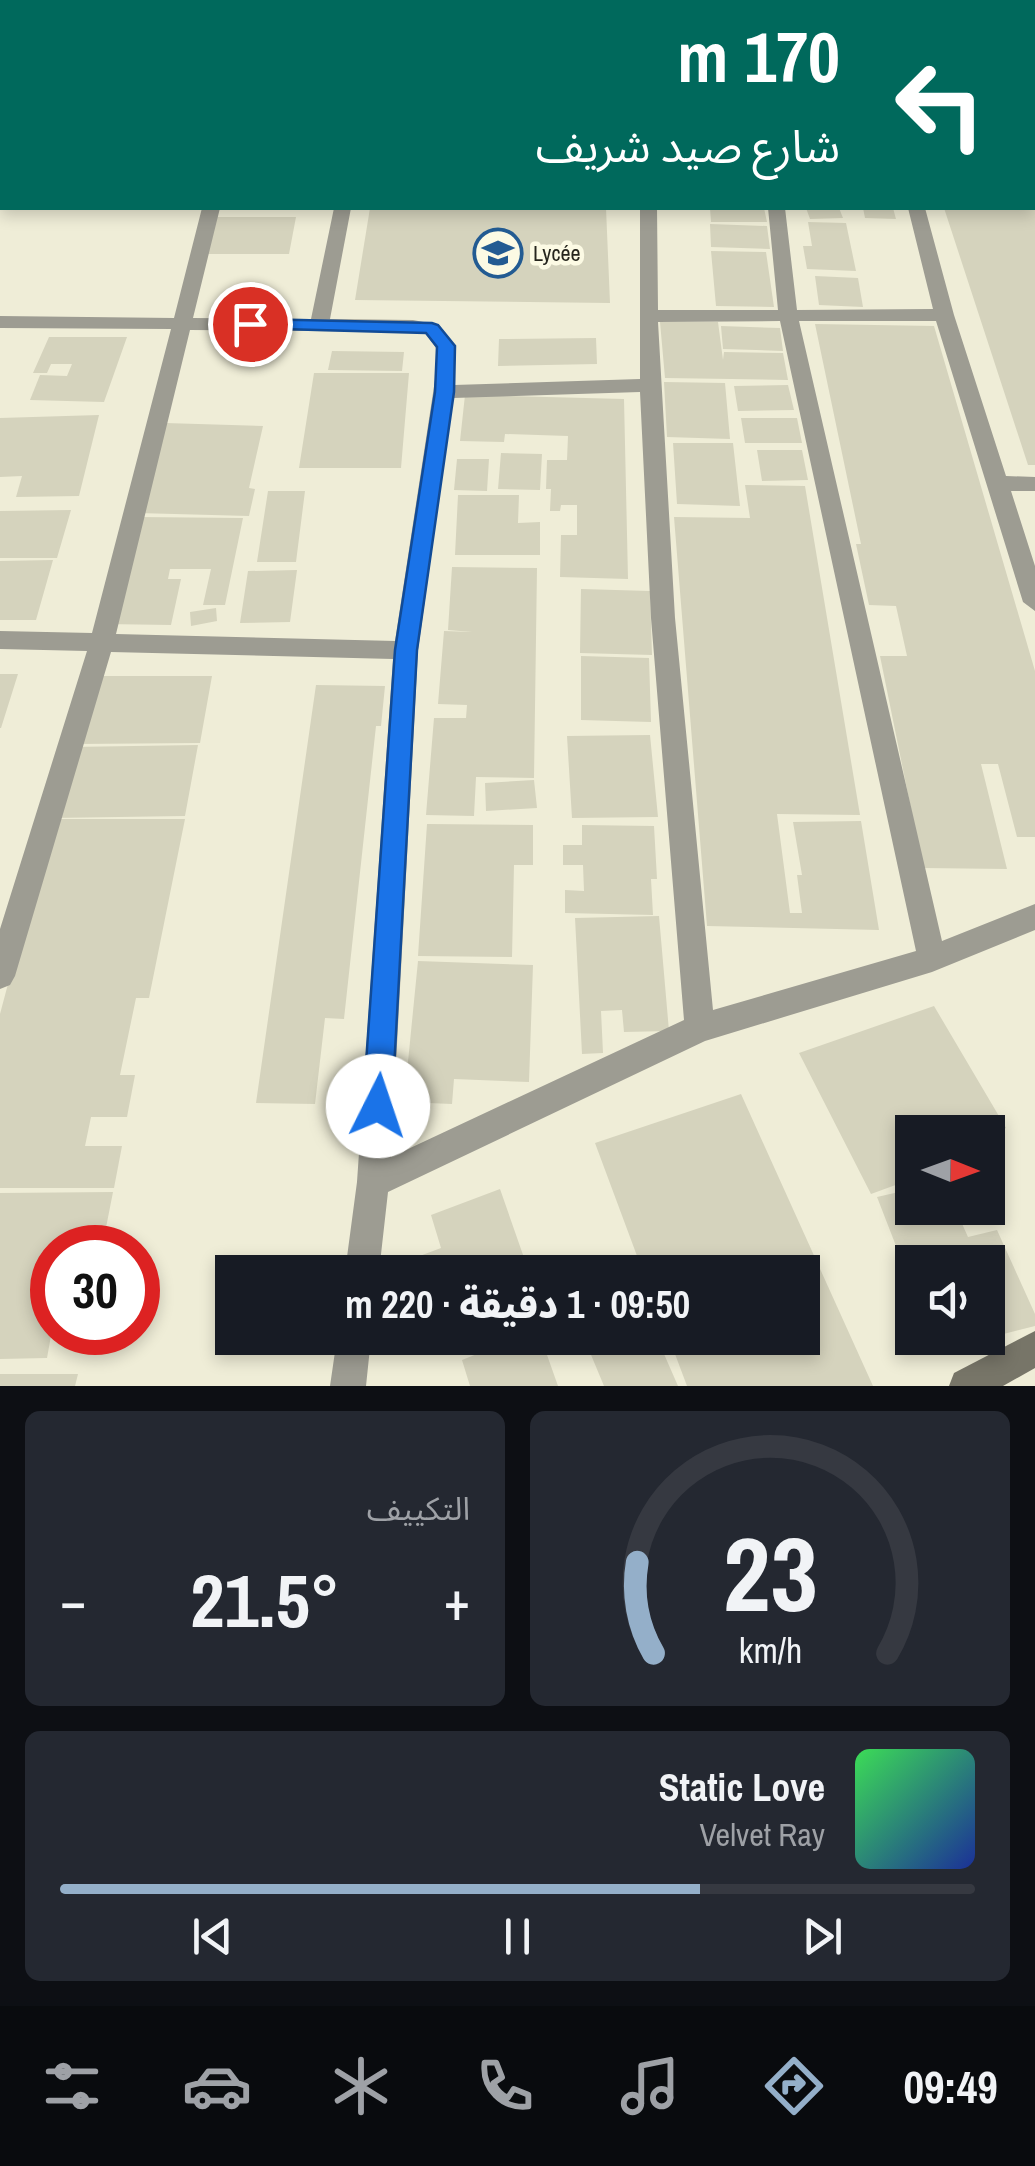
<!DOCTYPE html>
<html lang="ar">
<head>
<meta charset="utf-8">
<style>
  :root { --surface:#171b24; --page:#242831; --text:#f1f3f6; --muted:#9ea1a6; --line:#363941; --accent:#94afc9 }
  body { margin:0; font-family:"Archivo Narrow","Noto Sans Arabic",sans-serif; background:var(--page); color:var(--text); direction:rtl; height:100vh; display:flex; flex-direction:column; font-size:38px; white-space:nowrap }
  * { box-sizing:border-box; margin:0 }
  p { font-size:32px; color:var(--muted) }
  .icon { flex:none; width:55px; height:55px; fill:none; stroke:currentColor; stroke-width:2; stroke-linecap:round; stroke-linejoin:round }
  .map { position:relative; height:1386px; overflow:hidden; direction:ltr }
  .panel { display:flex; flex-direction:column; gap:25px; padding:25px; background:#0d0f14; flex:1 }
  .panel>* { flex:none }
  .banner { position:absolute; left:0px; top:0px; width:1035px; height:210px; box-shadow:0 5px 15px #0003; direction:rtl; background:#00695c; color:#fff; overflow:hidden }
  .needle { width:65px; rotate:91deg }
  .fabs { position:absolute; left:895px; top:1115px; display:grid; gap:20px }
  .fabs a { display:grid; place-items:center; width:110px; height:110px; border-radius:0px; background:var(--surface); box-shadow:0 5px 15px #0003; font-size:50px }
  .speed { position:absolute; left:30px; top:1225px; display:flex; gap:20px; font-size:50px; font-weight:700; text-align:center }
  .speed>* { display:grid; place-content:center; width:130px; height:130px; border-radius:50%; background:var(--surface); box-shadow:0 5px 15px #0003; line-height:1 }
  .speed .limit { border:15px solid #d22; background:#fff; color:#111 }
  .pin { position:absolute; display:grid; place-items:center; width:85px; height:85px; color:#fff; margin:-42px; border:5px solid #fff; border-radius:50%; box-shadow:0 2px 10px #0007 }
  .me { position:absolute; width:110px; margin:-55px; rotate:4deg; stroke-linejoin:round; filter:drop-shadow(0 0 8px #0008) }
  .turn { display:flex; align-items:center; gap:35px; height:210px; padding:0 30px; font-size:45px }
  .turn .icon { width:130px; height:130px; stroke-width:2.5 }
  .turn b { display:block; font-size:70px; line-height:85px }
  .big { font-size:75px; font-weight:800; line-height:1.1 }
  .panel .card { flex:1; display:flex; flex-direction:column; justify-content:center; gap:15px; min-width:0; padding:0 35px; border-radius:15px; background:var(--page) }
  .panel .dial { align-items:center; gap:0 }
  .dial svg { height:260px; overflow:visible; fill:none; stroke:var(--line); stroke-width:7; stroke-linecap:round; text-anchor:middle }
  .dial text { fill:var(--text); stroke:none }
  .song { display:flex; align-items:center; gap:30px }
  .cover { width:120px; height:120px; border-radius:15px; background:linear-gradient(135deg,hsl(130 70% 55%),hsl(230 70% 35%)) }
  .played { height:10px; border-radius:5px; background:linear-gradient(90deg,var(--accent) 70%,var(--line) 70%) }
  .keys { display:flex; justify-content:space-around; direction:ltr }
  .heat { display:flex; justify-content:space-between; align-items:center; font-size:55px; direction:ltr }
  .panel .tiles { flex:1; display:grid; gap:25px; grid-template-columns:1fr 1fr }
  .card:last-child { grid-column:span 2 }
  .trip { position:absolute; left:215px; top:1255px; width:605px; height:100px; border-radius:0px; background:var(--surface); box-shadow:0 5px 15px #0003; font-weight:800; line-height:100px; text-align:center; direction:rtl }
  .tab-bar { display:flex; height:160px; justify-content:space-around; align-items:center; background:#090b0e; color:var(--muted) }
  .tab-bar .icon { width:70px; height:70px }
  .tab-bar .selected { color:var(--accent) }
  .tab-bar b { font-size:45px; color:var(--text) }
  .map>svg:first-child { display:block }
</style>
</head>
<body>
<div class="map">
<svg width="1035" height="1386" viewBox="0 0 1035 1386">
  <rect width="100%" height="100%" fill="#efedd7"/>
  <path fill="#d5d3bd" d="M370,208h236l4,95 -255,-3z
    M710,208h54l3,14h-56z
    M806,208h33l4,10 -33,1z
    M863,208h30l3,11 -31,-1z
    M944,208h91v257h-7z
    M217,217h79l-7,37h-81z
    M808,222l38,1 10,48 -49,-2 -4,-23h9z
    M710,224l57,2 3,23 -59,-2z
    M711,251l55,1 8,55 -58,-1z
    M815,276l43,2 5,29 -44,-2z
    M660,322h58l5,38 1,-8 59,1 5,27 -123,-2z
    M815,324l119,2 101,345v166h-18l-19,-73h-17l26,105 -84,-1 -43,-212h27l-11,-50 -27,-1 -13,-61h5z
    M721,326l59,2 3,23 -60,-2z
    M49,337h78l-23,65 -74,-2 10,-25 27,1 5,-12h-21l-4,9h-14z
    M596,338l1,26 -99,2 1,-27z
    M332,351l72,1 -2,19 -74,-1z
    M314,373h95l-8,95h-102z
    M664,382l61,1 5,56 -63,-2z
    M788,385l6,25 -56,1 -4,-25z
    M465,395l159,4 4,180 -68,-2 1,-42h16v-30h-16l-1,6h-10l1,-22h-5l1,-29h20l1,-24 -63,-2 -1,8 -44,-1z
    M99,415l-20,81 -63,1 6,-21 -22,1v-59z
    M741,418h56l5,25h-57z
    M165,423l98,3 -14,62 6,1 -6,27 -112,-3z
    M673,443h60l7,63 -63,-2z
    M757,450h45l6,30 -46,1z
    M501,453l41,1 -2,36 -42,-1z
    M457,459h32l-2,32 -33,-1z
    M745,485l60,1 55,329 -83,-1 13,99h12l-5,-38h5l-9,-53 68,-1 18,109 -172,-4 -33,-409 76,1z
    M268,491h37l-9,71h-39z
    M458,495h61l-1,28 22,-1v33h-85z
    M71,510l-14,48h-57v-47z
    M136,517l107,1 -18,87h-22l8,-36h-41l-2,10h13l-10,46 -67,-1z
    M53,560l-17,60h-36v-59z
    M452,567l85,1 -3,210 -58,-1 -2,39 -48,-1 8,-97h32l1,-13 -29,-1 6,-73 28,1 -24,-2z
    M297,570l-7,52 -50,1 8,-52z
    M581,589l69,2 2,64 -72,-2z
    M216,608l1,13 -26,5 -1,-14z
    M581,656l68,2 2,64 -70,-2z
    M0,674h18l-17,54h-1z
    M94,676h118l-12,67 -124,1z
    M316,685l69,1 -4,40h-5l-32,293 -19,-1 -10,86 -59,-1z
    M650,735l8,82 -86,1 -5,-82z
    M198,745l-13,71 -133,2 18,-71z
    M534,780l3,28 -51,3 -1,-28z
    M52,819h133l-36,179h-13l-16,77h15l-8,42h-36l-6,29h37l-8,42h-114v-174z
    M427,824l106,1v40h-19l-2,92 -94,-1z
    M582,825l72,1 3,53h-6l2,36 -88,-2v-23l19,1 -1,-26h-20v-20h19z
    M659,916l10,115 -45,1 -2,-22 -21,1 2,42 -21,1 -7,-136z
    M418,961l115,4 -4,117 -75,-3 -2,25 -48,-2z
    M934,1006l72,122 -18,7 -76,-3v47l-41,15 -72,-141z
    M741,1094l132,292h-186l-18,-48h133v-66h-159l-48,-129z
    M500,1189l29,83h-134l-2,-6 48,-18 -10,-33z
    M912,1189v19h43l13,29 29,-7 38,84v12l-47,12v-76h-76v25l-35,-90z
    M113,1192l-11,56h-50v82l-5,28 -47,1v-166z
    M517,1338h24l17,48h-88l-8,-26z
    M584,1338h73l21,48h-74z
    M932,1338h52v1l-47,12z
    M0,1374h78l-3,12h-75z"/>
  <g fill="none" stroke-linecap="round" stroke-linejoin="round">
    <path fill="#9d9c92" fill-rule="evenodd" d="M262,0h14v2h-14z
      M366,0h14v2h-14z
      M484,0h14v2h-14z
      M632,0h14l1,2h-14z
      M737,0h14l1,2h-14z
      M858,0h14l1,2h-14z
      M974,0h14l1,2h-14z
      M0,84h2v10h-2z
      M1032,127l3,1v15l-3,-1z
      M0,189h2v10h-2z
      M1032,193h3v10h-3z
      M202,208h18l-27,110 118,1 23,-111h17l-21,111 83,1 26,5 17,22 -2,38 186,-6v-171h17l1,102h120l-10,-102h17l12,102 136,-1 -25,-101h17l29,107 52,161 29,1v14h-24l24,75v45l-12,-9 -87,-281h-137l143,620 93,-37v26l-103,42 -227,69 -317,151 -9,80h-34l12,-90 36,-523 -282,-7 -96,324 -5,9 -10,4v-60l87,-278 -87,-2v-18l92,2 79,-304 -171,-1v-12l174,2zM780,321l136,630 -203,59 -38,-392 -17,-296zM190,330l223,2 13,2 10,14 1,19 -42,274 -279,-7zM640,392l11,226 33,402 -293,137 27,-507 35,-252z
      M337,1338h34l-5,48h-36z"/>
    <path fill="#777568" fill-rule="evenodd" d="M1035,1331v37l-32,18h-54l5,-13z"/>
  </g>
  <path fill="#1a73e8" stroke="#114b97" stroke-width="2.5" d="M250,319l182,4 6,2 17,21 -1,46 -37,258 -25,456 -4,10 -10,4 -10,-4 -5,-10 32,-456 40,-258 2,-45 -11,-14 -183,-5v-7z"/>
  <defs>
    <g id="school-ring" transform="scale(2.5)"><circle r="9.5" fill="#fcfae4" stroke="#235b92" stroke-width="1.5"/><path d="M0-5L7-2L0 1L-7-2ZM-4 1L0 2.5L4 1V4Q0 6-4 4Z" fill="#235b92"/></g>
  </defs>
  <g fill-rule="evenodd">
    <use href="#school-ring" x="498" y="253"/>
  </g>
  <g text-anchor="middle" stroke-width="9" stroke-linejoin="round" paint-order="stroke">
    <g font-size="22" fill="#26251d" stroke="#fcfae4" text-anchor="start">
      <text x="533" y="261">Lycée</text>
    </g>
  </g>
</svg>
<div class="fabs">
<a><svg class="needle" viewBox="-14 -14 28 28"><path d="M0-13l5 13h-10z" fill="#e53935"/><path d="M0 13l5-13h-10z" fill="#9ea1a6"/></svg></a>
<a><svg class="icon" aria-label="sound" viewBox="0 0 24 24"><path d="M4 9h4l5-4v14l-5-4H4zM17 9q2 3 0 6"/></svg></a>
</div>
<div class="speed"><div class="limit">30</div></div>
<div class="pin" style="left:250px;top:324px;background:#d93025"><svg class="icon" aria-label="arrive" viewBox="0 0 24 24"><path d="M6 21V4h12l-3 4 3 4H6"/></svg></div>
<svg class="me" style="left:378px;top:1106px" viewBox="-20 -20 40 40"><circle r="19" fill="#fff"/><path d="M0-13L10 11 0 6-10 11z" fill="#1a73e8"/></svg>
<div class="trip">09:50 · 1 دقيقة · 220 m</div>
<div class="banner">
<div class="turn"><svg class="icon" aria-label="left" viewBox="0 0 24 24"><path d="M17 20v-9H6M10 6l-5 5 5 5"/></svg><div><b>170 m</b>شارع صيد شريف</div></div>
</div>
</div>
<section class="panel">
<div class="tiles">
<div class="card dial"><svg viewBox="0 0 100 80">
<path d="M14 69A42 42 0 1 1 86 69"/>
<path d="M14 69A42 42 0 0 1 9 41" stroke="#94afc9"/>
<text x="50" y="56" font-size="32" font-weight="700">23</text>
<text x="50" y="72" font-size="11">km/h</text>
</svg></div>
<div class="card"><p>التكييف</p>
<div class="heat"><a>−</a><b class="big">21.5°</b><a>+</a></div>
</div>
<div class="card">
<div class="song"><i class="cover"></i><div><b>Static Love</b><p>Velvet Ray</p></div></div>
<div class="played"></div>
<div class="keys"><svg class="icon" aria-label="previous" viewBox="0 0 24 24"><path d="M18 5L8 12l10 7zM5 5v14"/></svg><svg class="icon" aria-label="pause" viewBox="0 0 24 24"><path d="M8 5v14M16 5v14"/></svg><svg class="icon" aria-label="next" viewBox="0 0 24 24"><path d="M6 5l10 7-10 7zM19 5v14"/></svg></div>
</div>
</div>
</section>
<nav class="tab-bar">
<b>09:49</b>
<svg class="icon selected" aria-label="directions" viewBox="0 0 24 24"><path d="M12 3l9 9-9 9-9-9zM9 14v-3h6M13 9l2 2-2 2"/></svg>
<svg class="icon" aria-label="music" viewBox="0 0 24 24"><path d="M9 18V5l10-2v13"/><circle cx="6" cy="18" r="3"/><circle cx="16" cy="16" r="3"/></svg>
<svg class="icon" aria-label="phone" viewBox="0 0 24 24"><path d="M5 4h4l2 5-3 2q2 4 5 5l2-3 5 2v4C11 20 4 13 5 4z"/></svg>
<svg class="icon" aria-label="climate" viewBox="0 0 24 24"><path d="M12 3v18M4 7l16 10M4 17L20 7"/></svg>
<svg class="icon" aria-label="car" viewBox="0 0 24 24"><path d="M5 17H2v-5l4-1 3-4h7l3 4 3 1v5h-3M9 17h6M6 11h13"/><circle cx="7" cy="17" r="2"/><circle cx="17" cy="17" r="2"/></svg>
<svg class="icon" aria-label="filters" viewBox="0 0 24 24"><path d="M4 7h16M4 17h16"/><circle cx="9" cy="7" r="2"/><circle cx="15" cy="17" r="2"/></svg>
</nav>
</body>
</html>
